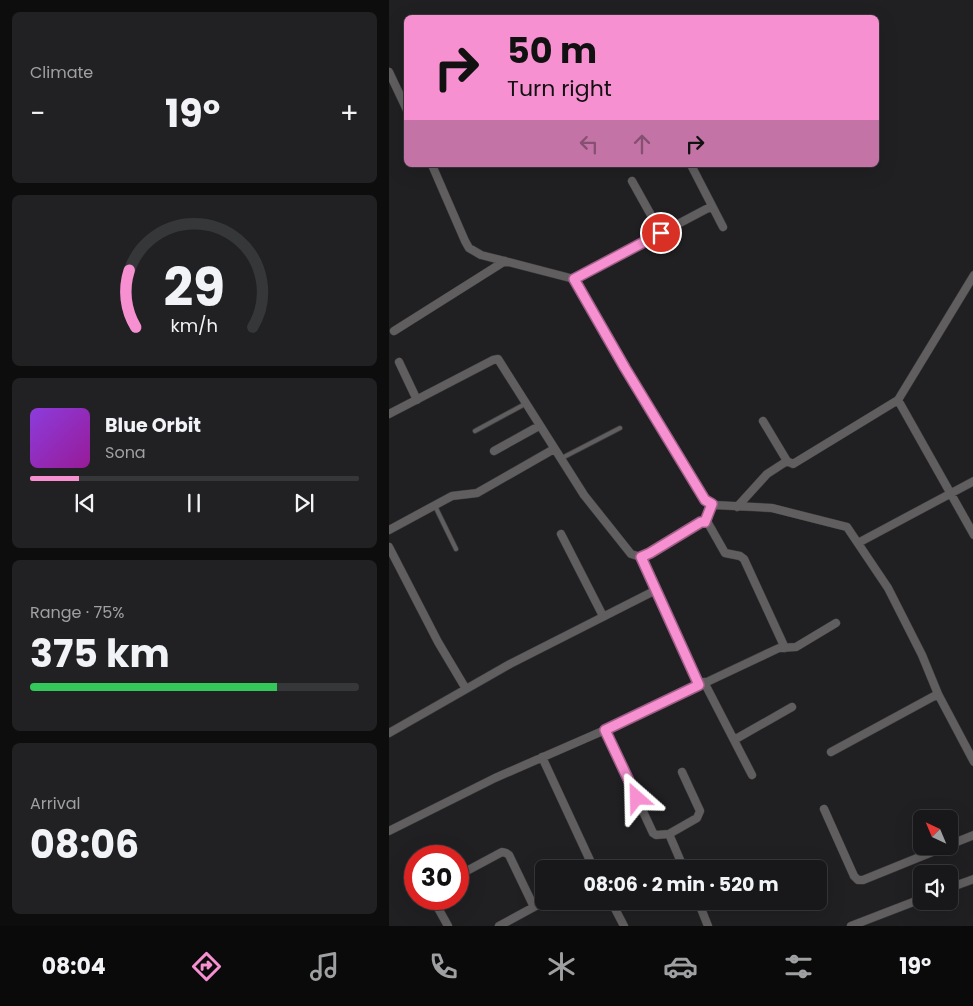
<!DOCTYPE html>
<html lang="en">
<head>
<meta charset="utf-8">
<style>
  :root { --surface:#18181a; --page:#212123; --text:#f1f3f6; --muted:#9fa0a2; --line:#363739; --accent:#f690d0 }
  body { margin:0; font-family:Poppins,sans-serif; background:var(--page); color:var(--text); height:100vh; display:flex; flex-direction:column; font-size:19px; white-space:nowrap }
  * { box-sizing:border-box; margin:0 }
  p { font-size:16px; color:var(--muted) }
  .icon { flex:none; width:28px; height:28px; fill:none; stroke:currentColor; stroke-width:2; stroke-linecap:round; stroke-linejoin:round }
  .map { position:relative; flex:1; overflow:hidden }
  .sheet { display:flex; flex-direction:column; gap:12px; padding:12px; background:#0d0d0e; width:389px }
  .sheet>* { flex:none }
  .guide { position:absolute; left:15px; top:15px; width:475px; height:152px; border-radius:8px; box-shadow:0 5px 20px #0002,0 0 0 1px var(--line); background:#f690d0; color:#111; overflow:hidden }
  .needle { width:32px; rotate:316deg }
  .buttons { position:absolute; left:524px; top:810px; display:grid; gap:10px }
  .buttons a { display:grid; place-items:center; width:45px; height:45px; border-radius:8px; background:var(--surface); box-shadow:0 5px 20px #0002,0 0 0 1px var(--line); font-size:25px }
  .speed { position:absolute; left:15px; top:845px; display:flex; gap:10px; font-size:25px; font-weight:700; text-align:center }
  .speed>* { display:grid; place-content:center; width:65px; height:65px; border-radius:50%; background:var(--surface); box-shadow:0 5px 20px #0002,0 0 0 1px var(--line); line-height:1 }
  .speed .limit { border:8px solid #d22; background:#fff; color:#111 }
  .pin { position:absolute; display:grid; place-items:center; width:42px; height:42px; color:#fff; margin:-21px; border:2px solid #fff; border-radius:50%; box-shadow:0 1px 5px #0007 }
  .me { position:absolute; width:55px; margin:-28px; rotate:335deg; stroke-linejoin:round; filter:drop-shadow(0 0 4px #0008) }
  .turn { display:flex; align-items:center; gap:18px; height:105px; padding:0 20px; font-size:22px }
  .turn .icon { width:65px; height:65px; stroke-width:2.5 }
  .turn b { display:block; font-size:35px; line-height:42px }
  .lanes { display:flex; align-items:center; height:48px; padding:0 20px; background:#0003; justify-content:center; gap:25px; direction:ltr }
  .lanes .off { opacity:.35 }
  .big { font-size:38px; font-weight:700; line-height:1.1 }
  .sheet .tile { flex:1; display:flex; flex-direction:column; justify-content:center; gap:8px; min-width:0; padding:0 18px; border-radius:8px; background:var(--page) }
  .sheet .dial { align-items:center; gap:0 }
  .dial svg { height:130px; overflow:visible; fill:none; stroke:var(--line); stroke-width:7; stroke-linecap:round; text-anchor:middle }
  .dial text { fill:var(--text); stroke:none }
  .song { display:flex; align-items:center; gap:15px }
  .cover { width:60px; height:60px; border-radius:8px; background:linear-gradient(135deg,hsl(270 70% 55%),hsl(300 70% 35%)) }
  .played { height:5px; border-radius:2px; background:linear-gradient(90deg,var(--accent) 15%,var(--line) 15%) }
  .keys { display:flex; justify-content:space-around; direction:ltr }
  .heat { display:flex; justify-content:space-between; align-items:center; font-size:28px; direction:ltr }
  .charge { height:8px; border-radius:4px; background:linear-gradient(90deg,#34c759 75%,var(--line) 0) }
  .trip { position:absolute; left:146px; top:860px; width:292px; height:50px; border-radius:8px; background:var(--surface); box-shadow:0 5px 20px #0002,0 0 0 1px var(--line); font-weight:700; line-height:50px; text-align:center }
  .menu { display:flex; height:80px; justify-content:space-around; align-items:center; background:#0a0a0a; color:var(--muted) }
  .menu .icon { width:35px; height:35px }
  .menu .selected { color:var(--accent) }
  .menu b { font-size:22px; color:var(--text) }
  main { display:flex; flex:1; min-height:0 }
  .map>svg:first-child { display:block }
</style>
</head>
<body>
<main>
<section class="sheet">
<div class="tile"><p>Climate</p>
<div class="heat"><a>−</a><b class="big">19°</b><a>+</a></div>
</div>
<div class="tile dial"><svg viewBox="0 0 100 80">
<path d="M14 69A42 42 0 1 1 86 69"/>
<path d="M14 69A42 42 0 0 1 10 34" stroke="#f690d0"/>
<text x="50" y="56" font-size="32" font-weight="700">29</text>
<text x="50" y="72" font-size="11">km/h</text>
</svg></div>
<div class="tile">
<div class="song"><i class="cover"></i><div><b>Blue Orbit</b><p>Sona</p></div></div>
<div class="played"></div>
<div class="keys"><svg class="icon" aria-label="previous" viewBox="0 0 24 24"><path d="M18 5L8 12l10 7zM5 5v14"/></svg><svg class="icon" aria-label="pause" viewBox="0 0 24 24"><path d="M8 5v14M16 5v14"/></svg><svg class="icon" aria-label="next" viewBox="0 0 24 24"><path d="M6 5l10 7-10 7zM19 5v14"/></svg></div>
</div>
<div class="tile"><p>Range · 75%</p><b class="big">375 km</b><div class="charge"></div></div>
<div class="tile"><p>Arrival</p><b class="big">08:06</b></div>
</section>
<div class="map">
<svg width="585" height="926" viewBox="0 0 585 926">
  <rect width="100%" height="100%" fill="#202023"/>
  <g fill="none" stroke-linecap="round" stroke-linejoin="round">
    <g stroke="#3e3e41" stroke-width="5.5">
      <path id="service" d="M86,431l50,-27
        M171,459l60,-31
        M46,506l21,43"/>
    </g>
    <g stroke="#3e3e41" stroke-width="9">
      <path id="minor" d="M0,72l18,38
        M43,165l33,76 4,7 12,7 93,24 51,89 81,132 8,5 58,3 75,19 41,61 34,67 16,39 36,68
        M302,165l32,62
        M243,181l29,52
        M185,279l138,-73
        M5,331l111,-70
        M10,362l18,38
        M509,400l76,135
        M0,414l104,-54 5,-1 86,136 47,59 10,3 60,-35 7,1 17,30 15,3 4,3 41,89
        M374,421l24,40 6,3 105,-64 76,-125
        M105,451l45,-25
        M348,507l30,-33 20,-13
        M316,522l7,-18
        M0,530l63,-34 25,-3 77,-44
        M172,534l42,82
        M469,543l116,-62
        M0,547l49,95 28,47
        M252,557l58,128
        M315,682l48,93
        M216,730l48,103 3,2 13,-1 28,-16 3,-7 -18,-39
        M0,733l121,-69 146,-74
        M345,740l58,-33
        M442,752l107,-58
        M153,757l52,112
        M435,809l30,67 4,4h5l84,-34
        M0,831l106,-53 110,-48 174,-82 17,-1 40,-24
        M280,834l15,35
        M560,845l25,-10
        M72,874l41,-22 4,1 3,2 25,52
        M560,888l25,-9
        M44,899l15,27
        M222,901l13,25
        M309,901l10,25
        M110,926l46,-25
        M462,926l70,-27"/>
    </g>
    <use href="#service" stroke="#605e5e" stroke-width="4"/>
    <use href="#minor" stroke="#605e5e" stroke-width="8"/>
  </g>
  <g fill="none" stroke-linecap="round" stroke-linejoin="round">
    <g stroke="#a05e87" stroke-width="12">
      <path id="route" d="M248,798l-32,-68 94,-45 -58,-128 9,-4 51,-31h4l7,-18 -7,-4 -80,-132 -51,-89 87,-46"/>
    </g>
    <use href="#route" stroke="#f690d0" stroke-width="9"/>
  </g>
</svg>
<div class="buttons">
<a><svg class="needle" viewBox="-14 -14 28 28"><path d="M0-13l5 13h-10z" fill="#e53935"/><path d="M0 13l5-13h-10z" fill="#9fa0a2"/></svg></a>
<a><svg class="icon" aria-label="sound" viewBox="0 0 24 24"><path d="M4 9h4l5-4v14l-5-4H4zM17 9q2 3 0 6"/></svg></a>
</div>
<div class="speed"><div class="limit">30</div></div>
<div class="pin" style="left:272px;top:233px;background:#d93025"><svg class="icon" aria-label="arrive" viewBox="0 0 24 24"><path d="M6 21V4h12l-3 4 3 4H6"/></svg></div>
<svg class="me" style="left:248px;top:798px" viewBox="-20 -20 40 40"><path d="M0-17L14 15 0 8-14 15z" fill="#f690d0" stroke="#fff" stroke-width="4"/></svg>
<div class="trip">08:06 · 2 min · 520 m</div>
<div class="guide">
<div class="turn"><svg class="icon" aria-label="right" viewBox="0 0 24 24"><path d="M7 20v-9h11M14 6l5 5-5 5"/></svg><div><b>50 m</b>Turn right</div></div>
<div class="lanes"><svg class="icon off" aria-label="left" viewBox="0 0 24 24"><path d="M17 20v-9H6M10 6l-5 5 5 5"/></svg><svg class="icon off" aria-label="ahead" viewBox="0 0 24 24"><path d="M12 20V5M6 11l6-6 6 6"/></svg><svg class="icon" aria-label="right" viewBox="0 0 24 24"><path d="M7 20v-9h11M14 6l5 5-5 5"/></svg></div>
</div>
</div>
</main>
<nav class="menu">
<b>08:04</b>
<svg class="icon selected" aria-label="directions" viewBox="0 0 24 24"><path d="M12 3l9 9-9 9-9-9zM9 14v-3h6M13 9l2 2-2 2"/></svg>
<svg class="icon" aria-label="music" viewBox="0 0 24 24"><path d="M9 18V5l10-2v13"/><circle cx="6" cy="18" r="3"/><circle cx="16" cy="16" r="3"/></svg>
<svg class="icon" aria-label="phone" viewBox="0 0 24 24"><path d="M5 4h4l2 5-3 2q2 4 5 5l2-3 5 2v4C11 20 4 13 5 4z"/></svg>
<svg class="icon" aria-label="climate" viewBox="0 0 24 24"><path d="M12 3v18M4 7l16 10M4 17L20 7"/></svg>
<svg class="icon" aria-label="car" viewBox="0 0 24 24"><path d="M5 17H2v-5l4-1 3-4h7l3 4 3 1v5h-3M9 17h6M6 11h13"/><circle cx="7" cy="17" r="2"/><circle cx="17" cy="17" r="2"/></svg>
<svg class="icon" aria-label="filters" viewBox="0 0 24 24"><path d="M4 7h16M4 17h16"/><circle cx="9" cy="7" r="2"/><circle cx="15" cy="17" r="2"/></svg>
<b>19°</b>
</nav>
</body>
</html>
